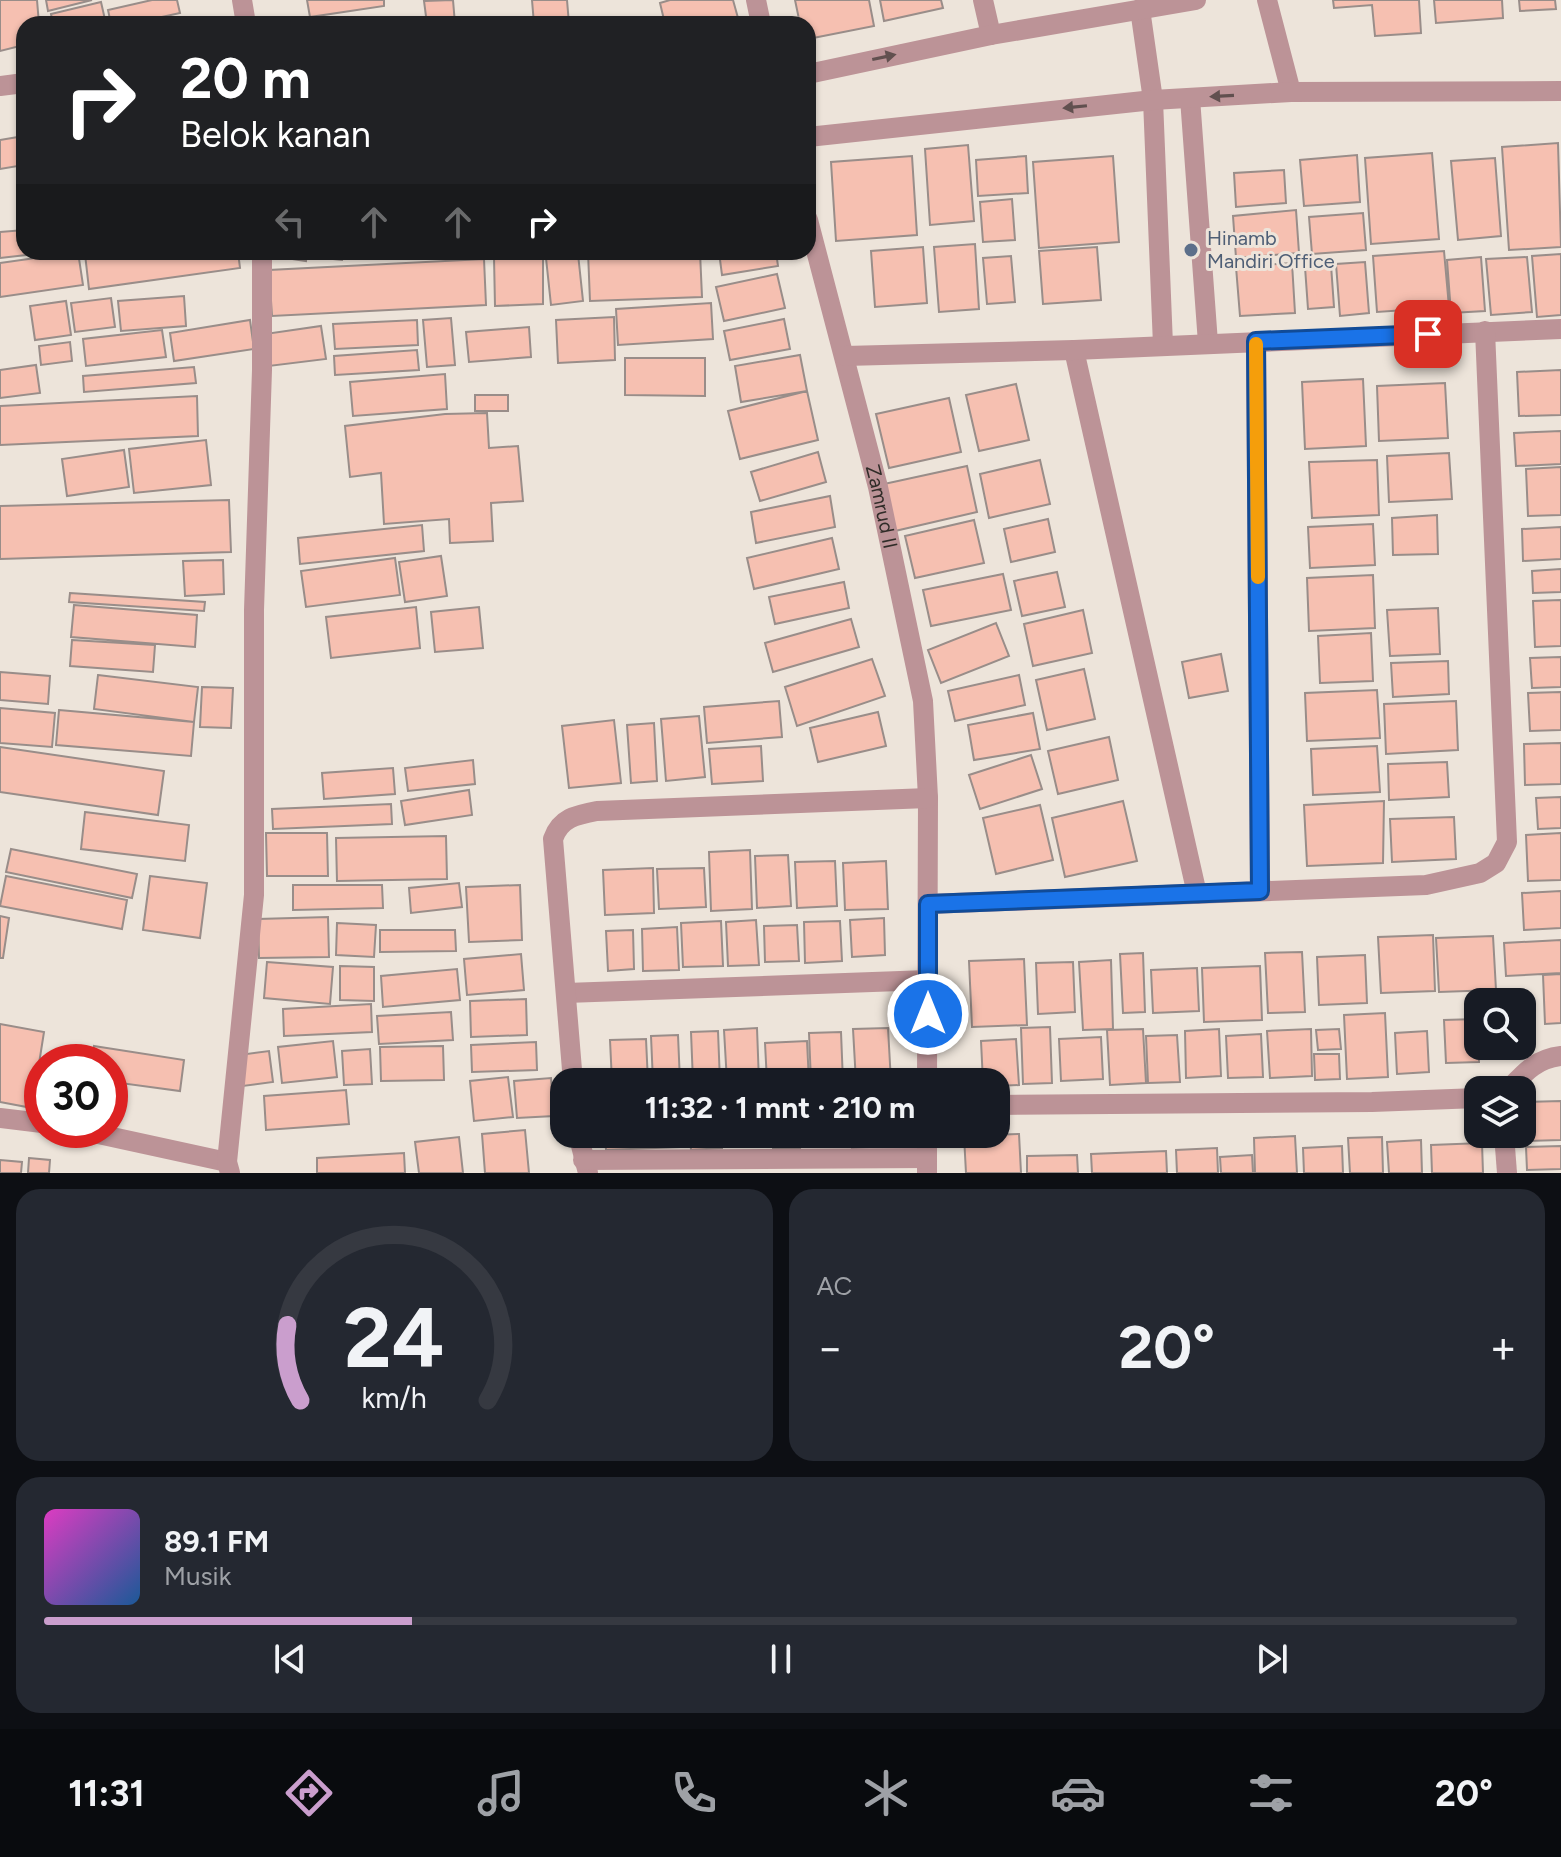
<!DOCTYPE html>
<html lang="id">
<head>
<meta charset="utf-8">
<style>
  :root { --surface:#171b24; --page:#242831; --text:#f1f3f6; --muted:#9ea1a6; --line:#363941; --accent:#ca9ecd }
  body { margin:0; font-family:Figtree,sans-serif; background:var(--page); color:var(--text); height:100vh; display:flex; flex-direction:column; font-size:30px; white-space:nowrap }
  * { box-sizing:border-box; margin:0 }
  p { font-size:26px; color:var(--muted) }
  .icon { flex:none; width:44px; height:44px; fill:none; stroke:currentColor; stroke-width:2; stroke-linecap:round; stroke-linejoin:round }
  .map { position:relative; height:1173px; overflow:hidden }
  .drawer { display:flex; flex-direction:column; gap:16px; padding:16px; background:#0d0f14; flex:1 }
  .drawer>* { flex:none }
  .guide { position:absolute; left:16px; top:16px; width:800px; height:244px; border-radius:24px; box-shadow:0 2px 6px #0004; background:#202124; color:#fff; overflow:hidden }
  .buttons { position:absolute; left:1464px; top:988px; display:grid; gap:16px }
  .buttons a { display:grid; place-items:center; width:72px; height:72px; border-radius:16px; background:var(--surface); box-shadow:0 2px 6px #0004; font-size:40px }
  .speed { position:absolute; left:24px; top:1044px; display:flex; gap:16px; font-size:40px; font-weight:700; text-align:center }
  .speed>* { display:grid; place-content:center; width:104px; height:104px; border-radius:50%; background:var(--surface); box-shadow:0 2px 6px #0004; line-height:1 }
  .speed .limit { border:12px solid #d22; background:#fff; color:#111 }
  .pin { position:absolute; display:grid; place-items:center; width:68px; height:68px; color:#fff; margin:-34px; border-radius:16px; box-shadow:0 4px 12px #0006 }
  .me { position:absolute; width:88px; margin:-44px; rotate:0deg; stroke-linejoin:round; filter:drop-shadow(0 0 6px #0008) }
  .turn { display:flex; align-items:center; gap:28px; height:168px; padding:0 32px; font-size:36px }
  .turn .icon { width:104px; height:104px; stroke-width:2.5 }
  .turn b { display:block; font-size:56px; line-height:68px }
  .lanes { display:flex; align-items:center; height:76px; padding:0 32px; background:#0003; justify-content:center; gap:40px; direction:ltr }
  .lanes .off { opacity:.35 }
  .big { font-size:60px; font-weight:700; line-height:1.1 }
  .drawer .card { flex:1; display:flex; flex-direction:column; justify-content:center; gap:12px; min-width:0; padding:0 28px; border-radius:24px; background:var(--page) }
  .drawer .dial { align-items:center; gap:0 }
  .dial svg { height:208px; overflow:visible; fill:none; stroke:var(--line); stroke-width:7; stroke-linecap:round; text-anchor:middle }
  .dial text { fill:var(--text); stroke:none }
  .song { display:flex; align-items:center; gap:24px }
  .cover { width:96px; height:96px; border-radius:12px; background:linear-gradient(135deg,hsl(310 70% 55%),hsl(210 70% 35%)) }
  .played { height:8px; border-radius:4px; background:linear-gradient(90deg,var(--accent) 25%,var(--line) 25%) }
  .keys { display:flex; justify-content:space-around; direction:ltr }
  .heat { display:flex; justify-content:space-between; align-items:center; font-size:44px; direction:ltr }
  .drawer .tiles { flex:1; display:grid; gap:16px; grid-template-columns:1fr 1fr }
  .card:last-child { grid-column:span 2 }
  .trip { position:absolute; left:550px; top:1068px; width:460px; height:80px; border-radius:24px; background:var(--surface); box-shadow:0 2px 6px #0004; font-weight:700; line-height:80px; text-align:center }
  .tabs { display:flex; height:128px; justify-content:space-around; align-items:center; background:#090b0e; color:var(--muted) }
  .tabs .icon { width:56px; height:56px }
  .tabs .selected { color:var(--accent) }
  .tabs b { font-size:36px; color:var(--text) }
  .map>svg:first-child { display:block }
</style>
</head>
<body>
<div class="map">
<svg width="1561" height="1173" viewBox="0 0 1561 1173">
  <rect width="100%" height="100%" fill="#ede4da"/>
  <path fill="#f6c0b1" stroke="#998d89" stroke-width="2" d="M0,0h37l2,24h-15v21l-24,6z
    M46,0h46l-44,11z
    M152,0h25l3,13 -50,11h-19l-3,-14z
    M307,0h77v6l-74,11z
    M453,0l2,24h-28l-3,-23z
    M532,0h35l2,24h-35z
    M670,0h63l5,18 -22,6h-51l-5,-21z
    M795,0h74l5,26 -66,13v-15h-8z
    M880,0h61l2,8 -59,13z
    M1333,0h86l2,33 -46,3 -3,-31 -38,3z
    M1434,0h68l1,18 -67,5z
    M1519,0h36l1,9 -36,2z
    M101,2l5,22h-53l-2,-10z
    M24,136v29l-24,4v-29z
    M1558,143l3,104 -52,3 -7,-103z
    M968,145l6,76 -44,4 -5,-76z
    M1432,153l7,86 -68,5 -6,-86z
    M1357,155l3,47 -56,4 -4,-46z
    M912,156l5,79 -81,6 -5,-79z
    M1026,156l2,37 -50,3 -2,-36z
    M1113,156l6,86 -80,6 -6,-86z
    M1495,158l6,78 -43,4 -7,-79z
    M1284,170l2,33 -50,4 -2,-34z
    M1012,199l3,41 -32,2 -3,-40z
    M1296,210l3,43 -63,5 -3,-42z
    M1363,213l3,37 -54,4 -3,-37z
    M24,230v22h29l-53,6v-26z
    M975,244l4,65 -40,3 -5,-65z
    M923,247l4,56 -52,4 -4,-56z
    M1097,247l4,53 -58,4 -4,-53z
    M1444,251l5,56 -72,5 -4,-56z
    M78,252l5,33 -83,12v-34z
    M103,252h135l2,16 -151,21 -4,-35z
    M267,252h40l-1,9 -40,-6z
    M314,252h29l-1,8 -28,-3z
    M588,252h112l2,45 -112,4z
    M719,252h57l2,14 -56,9z
    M578,254l5,47 -32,4 -5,-47z
    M1561,254v61l-24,2 -5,-61z
    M543,255v49l-48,2 -1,-49z
    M1011,256l4,46 -28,2 -4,-46z
    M1481,257l4,54 -34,2 -4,-53z
    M1527,257l5,55 -41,3 -5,-56z
    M484,259l2,46 -214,11 -3,-46z
    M1365,262l4,51 -29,3 -4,-52z
    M1292,263l3,50 -55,3 -4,-49z
    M1331,265l3,42 -26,2 -3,-42z
    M777,274l8,34 -61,13 -8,-34z
    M184,296l2,30 -65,5 -3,-30z
    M111,298l4,29 -40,5 -4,-29z
    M66,301l5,34 -36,5 -5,-34z
    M711,303l2,36 -95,6 -2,-36z
    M614,317l1,43 -57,3 -2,-43z
    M451,318l4,47 -28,2 -4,-47z
    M784,319l6,30 -60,11 -6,-29z
    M250,320l4,29 -80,12 -4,-28z
    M417,320l1,25 -83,4 -2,-25z
    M321,326l5,33 -57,7 -4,-32z
    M529,327l2,30 -62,5 -3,-30z
    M162,330l4,27 -80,9 -3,-27z
    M70,342l2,19 -31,4 -2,-19z
    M417,350l2,20 -84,5 -1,-19z
    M800,355l7,36 -66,11 -6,-36z
    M625,358h80v38l-80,-1z
    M36,365l4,28 -40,5v-28z
    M194,367l2,16 -112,9 -1,-16z
    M1561,370v45l-42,1 -2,-44z
    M445,374l2,35 -94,7 -3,-34z
    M1363,379l3,67 -61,3 -3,-67z
    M1445,383l3,55 -69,3 -2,-55z
    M1016,384l13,56 -50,11 -13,-56z
    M807,391l11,49 -78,19 -12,-48z
    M475,395h33v16h-33z
    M197,396l1,40 -198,9v-39z
    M949,398l12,54 -72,16 -13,-54z
    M487,413l2,35 29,-2 5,55 -32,2 2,38 -43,2 -1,-24 -65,5 -3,-51 -31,4 -5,-51 100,-12z
    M1561,431v33l-45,2 -2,-33z
    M206,440l5,45 -77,8 -5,-44z
    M124,450l5,37 -62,9 -5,-37z
    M818,452l8,30 -66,19 -9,-29z
    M1449,453l3,46 -63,3 -2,-46z
    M1040,460l10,44 -61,14 -9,-44z
    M1377,460l2,55 -67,3 -3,-56z
    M967,466l10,46 -82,19 -11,-47z
    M1561,467v48l-33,1 -2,-47z
    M830,496l5,31 -79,16 -5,-31z
    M229,500l2,52 -231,7v-53z
    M1437,515l1,39 -45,1 -1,-37z
    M1048,519l7,33 -44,10 -7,-33z
    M974,520l10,43 -69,15 -10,-42z
    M1373,524l2,41 -65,3 -2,-41z
    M422,525l2,26 -124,13 -2,-26z
    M1561,527v32l-38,2 -1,-32z
    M832,538l7,31 -85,20 -7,-31z
    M441,556l6,40 -42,6 -6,-40z
    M395,558l5,37 -94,12 -5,-36z
    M223,560l1,34 -39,2 -2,-35z
    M1561,569v23l-28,1 -1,-22z
    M1057,572l8,35 -43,9 -8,-35z
    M1003,574l8,36 -80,16 -8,-36z
    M1373,575l2,53 -66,3 -2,-53z
    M844,582l5,26 -74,16 -6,-27z
    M70,593l135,9 -1,9 -135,-9z
    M1561,600v46l-26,1 -2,-46z
    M74,605l123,10 -2,32 -124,-10z
    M416,607l4,41 -89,10 -5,-41z
    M479,607l4,41 -48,4 -4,-40z
    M1438,608l2,46 -50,2 -3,-46z
    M1083,610l9,43 -59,13 -9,-42z
    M851,619l8,28 -86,25 -8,-29z
    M996,623l13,33 -68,27 -13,-33z
    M1371,633l2,48 -53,2 -2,-47z
    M72,640l83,5 -2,27 -83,-6z
    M1221,654l7,37 -39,7 -7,-36z
    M1561,657v30l-29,1 -2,-30z
    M872,659l13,37 -88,30 -12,-39z
    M1448,661l1,33 -56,3 -2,-34z
    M1084,669l11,50 -48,11 -11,-50z
    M0,672l50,4 -2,28 -48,-4z
    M98,675l100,12 -4,35 -100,-13z
    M1019,675l6,30 -70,16 -7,-30z
    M202,687l31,1 -2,40 -31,-1z
    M1377,690l3,48 -73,3 -2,-48z
    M1561,692v38l-31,1 -2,-38z
    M779,701l3,36 -75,6 -3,-36z
    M1456,701l2,49 -72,4 -2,-50z
    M0,708l55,5 -3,34 -52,-4z
    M59,710l135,12 -3,34 -135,-11z
    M878,712l8,34 -68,16 -8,-34z
    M1033,713l7,36 -66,11 -6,-35z
    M699,716l6,61 -39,4 -5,-62z
    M614,720l7,63 -52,5 -7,-62z
    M654,723l3,58 -26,2 -4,-58z
    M1109,737l9,43 -60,14 -10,-43z
    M1561,743v41l-36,1 -1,-41z
    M761,746l2,35 -51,3 -3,-35z
    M1377,746l3,46 -67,3 -2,-46z
    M0,747l164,24 -6,44 -158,-23z
    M1031,755l11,34 -62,20 -11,-34z
    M473,760l2,24 -67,7 -3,-23z
    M1447,762l2,35 -60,3 -1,-36z
    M393,768l2,26 -71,5 -2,-26z
    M469,790l3,25 -67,10 -4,-24z
    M1561,797v31l-23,1 -2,-31z
    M1123,801l14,60 -72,16 -13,-59z
    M1384,801l-1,62 -76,3 -3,-61z
    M391,804l1,20 -119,5 -1,-20z
    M1040,805l13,55 -57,14 -13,-56z
    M85,812l104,13 -4,36 -104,-12z
    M1454,817l2,42 -64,3 -2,-43z
    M266,833h61l1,43h-61z
    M1561,833v47l-33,1 -2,-46z
    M446,836l1,43 -110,2 -1,-43z
    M11,849l126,25 -5,24 -126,-26z
    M750,850l2,59 -41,2 -2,-59z
    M788,855l3,51 -34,2 -2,-52z
    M835,861l2,45 -40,2 -2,-46z
    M886,861l2,48 -43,1 -2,-47z
    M653,868l1,45 -49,2 -2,-45z
    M704,868l2,39 -47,2 -2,-40z
    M6,876l121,24 -5,29 -122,-23z
    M150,876l57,7 -7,55 -57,-8z
    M459,883l3,24 -51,6 -2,-25z
    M293,885h89l1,23 -90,2z
    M520,885l2,55 -53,2 -3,-55z
    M1561,891v37l-37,2 -2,-37z
    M0,916l9,2 -6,40h-3z
    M328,917l1,40 -70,1 -1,-39z
    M884,918l1,37 -33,2 -2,-37z
    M756,920l3,45 -31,1 -2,-44z
    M721,921l2,45 -40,1 -2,-44z
    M840,921l2,40 -37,2 -1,-41z
    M337,923l39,2 -2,32 -38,-2z
    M797,925l2,36 -34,1 -1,-36z
    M677,927l2,43 -36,1 -1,-42z
    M380,930h75l1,21 -76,1z
    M633,930l1,39 -26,2 -2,-40z
    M1433,935l2,56 -54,2 -3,-56z
    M1493,936l3,54 -57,2 -3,-54z
    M1561,940v33l-55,3 -2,-33z
    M1302,952l3,60 -37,1 -3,-60z
    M1143,953l2,59 -22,1 -3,-59z
    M521,954l3,36 -57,5 -3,-36z
    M1365,955l2,48 -48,2 -2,-48z
    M1024,959l3,66 -55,2 -3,-66z
    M1111,960l2,69 -30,1 -4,-68z
    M267,962l66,5 -3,37 -66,-6z
    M1073,962l2,50 -37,2 -2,-51z
    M340,966l34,1v34l-34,-1z
    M1260,966l2,54 -58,2 -2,-54z
    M1197,968l2,43 -46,2 -2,-43z
    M457,969l3,31 -77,7 -2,-31z
    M1561,974v49l-16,1 -2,-49z
    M526,999l1,36 -56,2 -1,-36z
    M1529,999l2,44h-9v-41l-25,-2z
    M371,1004l1,28 -88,4 -1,-27z
    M451,1012l2,28 -74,4 -2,-28z
    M1385,1013l3,64 -41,2 -3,-64z
    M1477,1019l2,43 -33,1 -2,-43z
    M0,1024l44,8 -12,76 -32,-6z
    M1050,1027l2,56 -29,1 -2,-56z
    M757,1028l2,54h-32l-3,-52z
    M888,1028l3,54h-35l-3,-53z
    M1143,1029l3,54 -36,2 -3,-55z
    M1219,1029l2,47 -35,2 -1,-47z
    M1311,1029l1,47 -42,2 -3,-47z
    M1339,1029l2,20 -23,1 -2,-20z
    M718,1031l2,51h-27l-2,-50z
    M1427,1031l2,41 -32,2 -2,-41z
    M841,1032l2,50h-32l-2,-49z
    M1261,1034l2,43 -35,1 -2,-42z
    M678,1035l2,47h-27l-2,-46z
    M1177,1035l3,47 -32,1 -2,-47z
    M1101,1037l2,42 -42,2 -2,-42z
    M646,1039l2,43h-36l-2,-42z
    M1016,1039l3,46 -23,1v-4h-13l-2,-41z
    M333,1041l4,36 -55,6 -4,-36z
    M807,1041l2,41h-42l-2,-39z
    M536,1042l1,28 -65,2 -1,-27z
    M94,1046l90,14 -4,31 -59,-8 -3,20 -8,-1v-40h-18z
    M443,1046l1,34 -63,1 -1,-34z
    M370,1049l2,35 -28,1 -2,-34z
    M269,1051l4,31 -30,4 -4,-31z
    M1314,1054h25l1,25 -25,1z
    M508,1077l5,40 -39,4 -4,-40z
    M551,1078l3,38 -37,2 -3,-37z
    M346,1090l3,34 -83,6 -2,-34z
    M1561,1101v39l-34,1 -2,-39z
    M525,1130l4,43h-44l-3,-39z
    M605,1134h75v13l-74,3z
    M690,1134h31l1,14 -31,2z
    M732,1134h33l1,10 -34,2z
    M773,1134h26l1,14h-27z
    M809,1134h32v12l-31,1z
    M852,1134h34l1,12 -35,2z
    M1019,1134l2,39h-55l-2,-37z
    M1295,1136l2,37h-42l-1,-35z
    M459,1137l4,36h-44l-4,-31z
    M1382,1137l1,36h-33l-2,-35z
    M1421,1140l1,33h-33l-2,-31z
    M1482,1143l1,30h-51l-1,-28z
    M1342,1146l1,27h-39l-1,-25z
    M1561,1146v23l-34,1 -1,-23z
    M1217,1148l1,25h-41l-1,-23z
    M1166,1151l1,22h-75l-1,-19z
    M404,1153l1,20h-88v-15z
    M1077,1155l1,18h-51v-17z
    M1252,1155l1,18h-32l-1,-16z
    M29,1158l21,2 -1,13h-21z
    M0,1160l22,2 -1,11h-21z"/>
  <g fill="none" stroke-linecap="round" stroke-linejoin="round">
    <g stroke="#bc9397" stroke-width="20">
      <path d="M242,0l4,24"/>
      <path d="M756,0l5,24"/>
      <path d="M983,0l8,35"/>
      <path d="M1267,0l24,92"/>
      <path d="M1140,9l13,91 10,245"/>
      <path d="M808,74l183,-39 205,-35"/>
      <path d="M0,86l24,-3"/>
      <path d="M1190,98l18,245"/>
      <path d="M808,137l345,-37 138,-8 270,-1"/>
      <path id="s1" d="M808,220l70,267 45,214 5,97 -1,284"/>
      <path d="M1256,341l4,550"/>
      <path d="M1074,350l123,544"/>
      <path d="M845,356l229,-6 487,-21"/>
      <path d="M928,904l498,-19 54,-12 16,-10 11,-21 -22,-511"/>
      <path d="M566,993l362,-13"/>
      <path d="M573,1082l-20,-243c7,-21 23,-24 44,-28l331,-13"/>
      <path d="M1508,1090c17,-18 28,-31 53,-34"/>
      <path d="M996,1105l376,-3 106,-4"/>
      <path d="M0,1118l42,5"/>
      <path d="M80,1130l147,32"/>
      <path d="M578,1134l10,39"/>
      <path d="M927,1134v39"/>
      <path d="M1504,1134l3,39"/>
      <path d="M583,1160l344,-2"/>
      <path d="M230,1173l-3,-11 27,-267v-285l8,-240v-118"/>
    </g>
  </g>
  <defs><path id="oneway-solid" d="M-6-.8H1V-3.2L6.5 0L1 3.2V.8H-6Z" transform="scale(2)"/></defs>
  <g fill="#61504f">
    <use href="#oneway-solid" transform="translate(884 57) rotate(-12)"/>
    <use href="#oneway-solid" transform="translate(1222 96) rotate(177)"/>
    <use href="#oneway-solid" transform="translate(1075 107) rotate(174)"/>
  </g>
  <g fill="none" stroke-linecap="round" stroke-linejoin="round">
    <g stroke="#114b97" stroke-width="20">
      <path id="route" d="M928,1014v-110l332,-13 -4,-550 172,-7"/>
    </g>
    <use href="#route" stroke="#1a73e8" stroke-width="14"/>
    <path stroke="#f59e0b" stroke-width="14" d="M1256,344l2,233"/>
  </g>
  <circle fill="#5c6f8a" stroke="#ede4da" stroke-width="3" cx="1191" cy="250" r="8"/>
  <g text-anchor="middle" stroke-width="6" stroke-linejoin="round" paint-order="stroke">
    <g font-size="20" fill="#4e5e75" stroke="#ede4da" text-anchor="start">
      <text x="1207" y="245">Hinamb<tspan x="1207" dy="23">Mandiri Office</tspan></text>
    </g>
    <g font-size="20" fill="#302c28" stroke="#ede4da">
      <text dy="7" stroke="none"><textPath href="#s1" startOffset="296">Zamrud II</textPath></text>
    </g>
  </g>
</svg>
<div class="buttons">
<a><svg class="icon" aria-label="search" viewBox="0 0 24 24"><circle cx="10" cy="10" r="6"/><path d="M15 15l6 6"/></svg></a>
<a><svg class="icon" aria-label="layers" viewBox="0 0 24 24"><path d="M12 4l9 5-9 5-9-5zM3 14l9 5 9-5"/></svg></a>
</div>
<div class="speed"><div class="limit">30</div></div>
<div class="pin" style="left:1428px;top:334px;background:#d93025"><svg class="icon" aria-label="arrive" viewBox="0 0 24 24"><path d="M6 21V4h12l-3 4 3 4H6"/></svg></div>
<svg class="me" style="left:928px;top:1014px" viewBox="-20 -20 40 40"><circle r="17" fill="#1a73e8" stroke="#fff" stroke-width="3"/><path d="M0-11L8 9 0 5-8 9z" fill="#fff"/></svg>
<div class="trip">11:32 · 1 mnt · 210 m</div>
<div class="guide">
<div class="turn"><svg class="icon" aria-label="right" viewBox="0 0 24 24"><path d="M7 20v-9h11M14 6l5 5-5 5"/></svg><div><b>20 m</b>Belok kanan</div></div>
<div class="lanes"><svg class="icon off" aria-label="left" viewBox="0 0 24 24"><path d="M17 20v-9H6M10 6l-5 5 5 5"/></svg><svg class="icon off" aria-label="ahead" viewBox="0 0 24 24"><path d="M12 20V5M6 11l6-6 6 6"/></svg><svg class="icon off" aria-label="ahead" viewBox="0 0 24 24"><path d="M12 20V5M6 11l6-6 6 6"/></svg><svg class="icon" aria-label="right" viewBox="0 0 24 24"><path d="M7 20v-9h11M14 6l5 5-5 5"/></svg></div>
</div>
</div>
<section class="drawer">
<div class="tiles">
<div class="card dial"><svg viewBox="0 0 100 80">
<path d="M14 69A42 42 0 1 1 86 69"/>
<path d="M14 69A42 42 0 0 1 9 40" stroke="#ca9ecd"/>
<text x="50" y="56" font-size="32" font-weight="700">24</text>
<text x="50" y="72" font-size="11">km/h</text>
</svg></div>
<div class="card"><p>AC</p>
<div class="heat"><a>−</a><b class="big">20°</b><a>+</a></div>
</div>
<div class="card">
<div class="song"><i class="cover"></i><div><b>89.1 FM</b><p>Musik</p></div></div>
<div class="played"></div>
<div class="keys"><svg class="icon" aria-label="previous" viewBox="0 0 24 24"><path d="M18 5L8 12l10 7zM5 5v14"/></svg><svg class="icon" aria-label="pause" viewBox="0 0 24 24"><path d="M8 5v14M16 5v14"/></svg><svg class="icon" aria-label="next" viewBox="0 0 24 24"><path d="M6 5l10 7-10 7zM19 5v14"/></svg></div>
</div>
</div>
</section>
<nav class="tabs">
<b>11:31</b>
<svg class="icon selected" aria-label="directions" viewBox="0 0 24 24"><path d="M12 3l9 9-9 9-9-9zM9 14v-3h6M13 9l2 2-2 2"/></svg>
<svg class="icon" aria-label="music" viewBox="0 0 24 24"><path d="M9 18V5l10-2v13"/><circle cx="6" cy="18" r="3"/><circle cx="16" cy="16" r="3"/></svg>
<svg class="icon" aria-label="phone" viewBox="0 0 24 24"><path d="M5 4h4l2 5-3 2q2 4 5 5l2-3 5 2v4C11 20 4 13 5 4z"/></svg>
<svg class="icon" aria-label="climate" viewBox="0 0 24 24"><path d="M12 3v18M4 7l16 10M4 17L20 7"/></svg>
<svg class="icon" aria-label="car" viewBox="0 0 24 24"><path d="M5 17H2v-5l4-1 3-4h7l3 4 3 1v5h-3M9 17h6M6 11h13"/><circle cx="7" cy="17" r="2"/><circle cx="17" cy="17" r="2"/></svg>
<svg class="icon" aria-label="filters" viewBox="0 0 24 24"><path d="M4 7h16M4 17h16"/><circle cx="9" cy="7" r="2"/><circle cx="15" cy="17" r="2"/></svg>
<b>20°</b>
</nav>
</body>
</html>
